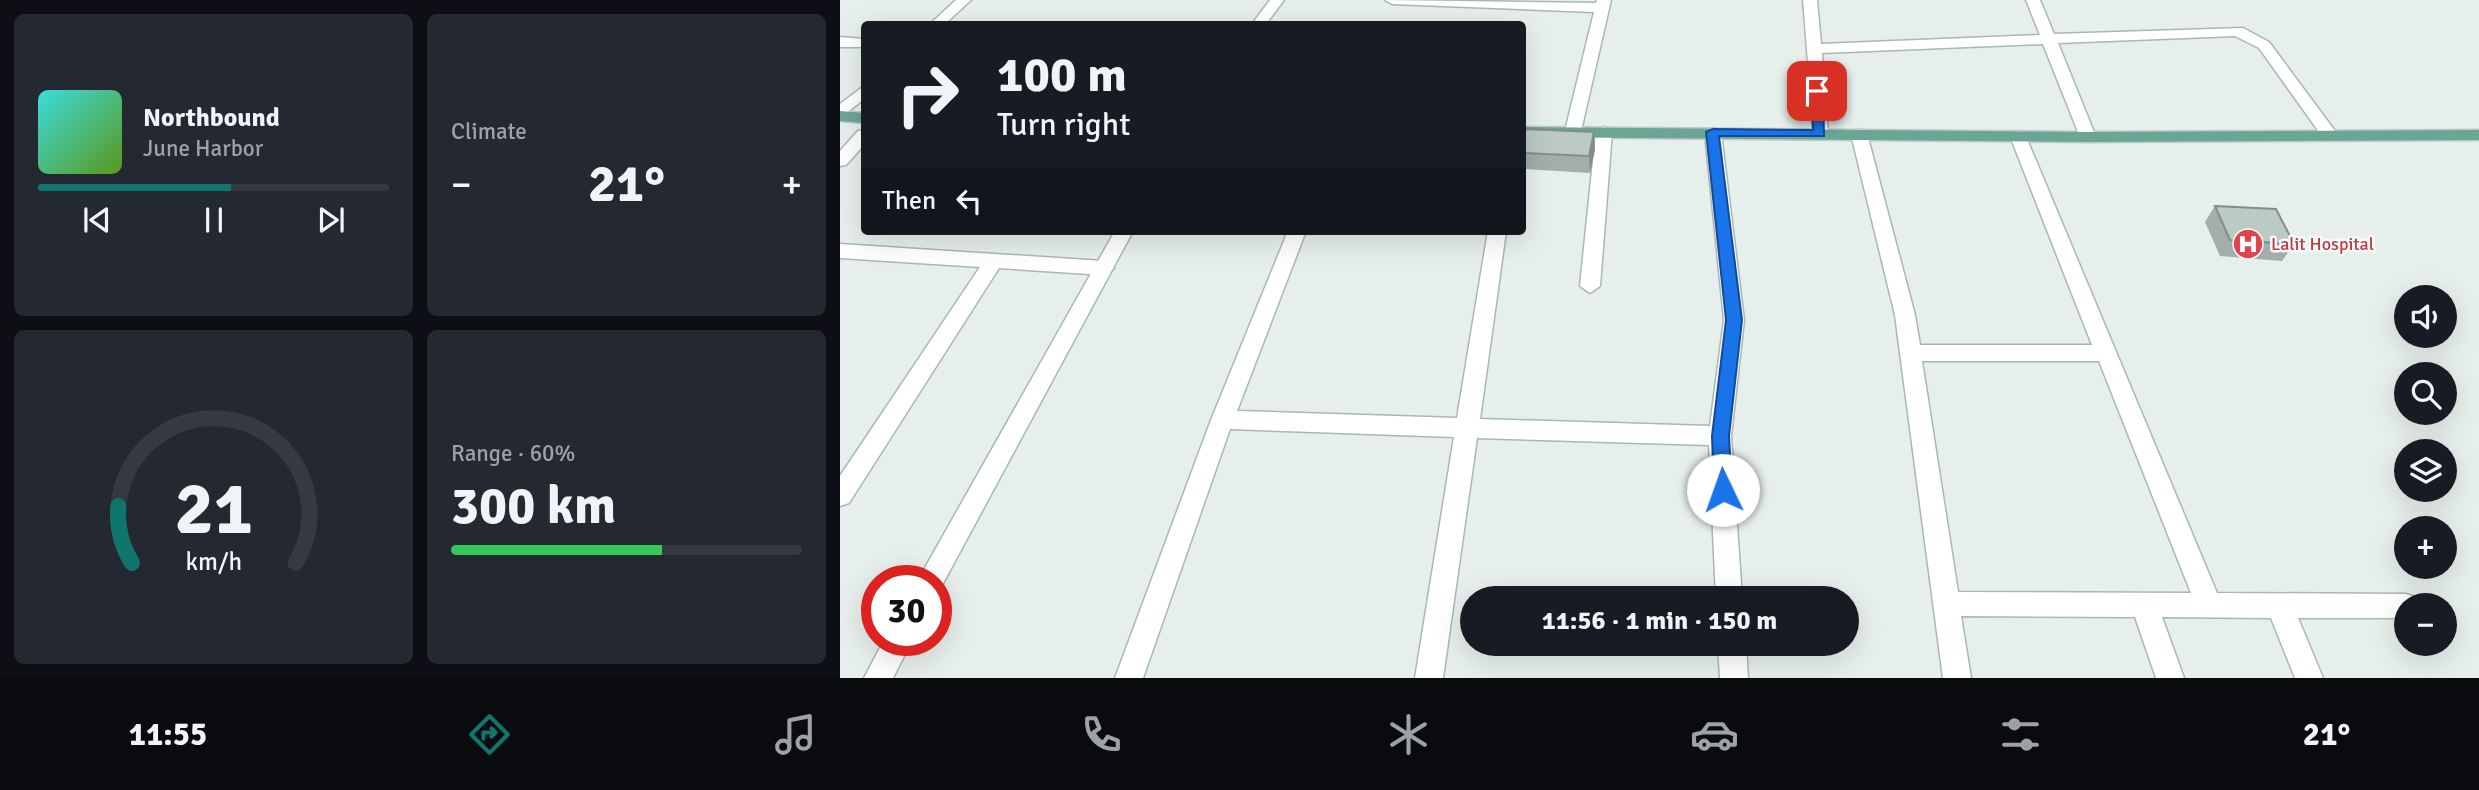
<!DOCTYPE html>
<html lang="en">
<head>
<meta charset="utf-8">
<style>
  :root { --surface:#171b24; --page:#242831; --text:#f1f3f6; --muted:#9ea1a6; --line:#363941; --accent:#0f766e }
  body { margin:0; font-family:Signika,sans-serif; background:var(--page); color:var(--text); height:100vh; display:flex; flex-direction:column; font-size:26px; white-space:nowrap }
  * { box-sizing:border-box; margin:0 }
  p { font-size:23px; color:var(--muted) }
  .icon { flex:none; width:38px; height:38px; fill:none; stroke:currentColor; stroke-width:2; stroke-linecap:round; stroke-linejoin:round }
  .map { position:relative; flex:1; overflow:hidden }
  .panel { display:flex; flex-direction:column; gap:14px; padding:14px; background:#0d0f14; width:840px }
  .panel>* { flex:none }
  .guide { position:absolute; left:21px; top:21px; width:665px; height:214px; border-radius:7px; box-shadow:0 7px 28px #0002; background:#171b24; color:var(--text); overflow:hidden }
  .controls { position:absolute; left:1554px; top:285px; display:grid; gap:14px }
  .controls a { display:grid; place-items:center; width:63px; height:63px; border-radius:50%; background:var(--surface); box-shadow:0 7px 28px #0002; font-size:35px }
  .speed { position:absolute; left:21px; top:565px; display:flex; gap:14px; font-size:35px; font-weight:700; text-align:center }
  .speed>* { display:grid; place-content:center; width:91px; height:91px; border-radius:50%; background:var(--surface); box-shadow:0 7px 28px #0002; line-height:1 }
  .speed .limit { border:10px solid #d22; background:#fff; color:#111 }
  .pin { position:absolute; display:grid; place-items:center; width:60px; height:60px; color:#fff; margin:-30px; border-radius:14px; box-shadow:0 4px 10px #0006 }
  .me { position:absolute; width:77px; margin:-38px; rotate:357deg; stroke-linejoin:round; filter:drop-shadow(0 0 5px #0008) }
  .turn { display:flex; align-items:center; gap:24px; height:147px; padding:0 21px; font-size:32px }
  .turn .icon { width:91px; height:91px; stroke-width:2.5 }
  .turn b { display:block; font-size:49px; line-height:60px }
  .then { display:flex; align-items:center; height:66px; padding:0 21px; background:#0003; gap:14px; font-size:26px }
  .big { font-size:52px; font-weight:800; line-height:1.1 }
  .panel .tile { flex:1; display:flex; flex-direction:column; justify-content:center; gap:10px; min-width:0; padding:0 24px; border-radius:10px; background:var(--page) }
  .panel .dial { align-items:center; gap:0 }
  .dial svg { height:182px; overflow:visible; fill:none; stroke:var(--line); stroke-width:7; stroke-linecap:round; text-anchor:middle }
  .dial text { fill:var(--text); stroke:none }
  .song { display:flex; align-items:center; gap:21px }
  .cover { width:84px; height:84px; border-radius:10px; background:linear-gradient(135deg,hsl(180 70% 55%),hsl(90 70% 35%)) }
  .played { height:7px; border-radius:4px; background:linear-gradient(90deg,var(--accent) 55%,var(--line) 55%) }
  .keys { display:flex; justify-content:space-around; direction:ltr }
  .heat { display:flex; justify-content:space-between; align-items:center; font-size:38px; direction:ltr }
  .charge { height:10px; border-radius:5px; background:linear-gradient(90deg,#34c759 60%,var(--line) 0) }
  .panel .tiles { flex:1; display:grid; gap:14px; grid-template-columns:repeat(2,1fr) }
  .trip { position:absolute; left:620px; top:586px; width:399px; height:70px; border-radius:35px; background:var(--surface); box-shadow:0 7px 28px #0002; font-weight:800; line-height:70px; text-align:center }
  .tab-bar { display:flex; height:112px; justify-content:space-around; align-items:center; background:#090b0e; color:var(--muted) }
  .tab-bar .icon { width:49px; height:49px }
  .tab-bar .active { color:var(--accent) }
  .tab-bar b { font-size:32px; color:var(--text) }
  main { display:flex; flex:1; min-height:0 }
  .map>svg:first-child { display:block }
</style>
</head>
<body>
<main>
<section class="panel">
<div class="tiles">
<div class="tile">
<div class="song"><i class="cover"></i><div><b>Northbound</b><p>June Harbor</p></div></div>
<div class="played"></div>
<div class="keys"><svg class="icon" aria-label="previous" viewBox="0 0 24 24"><path d="M18 5L8 12l10 7zM5 5v14"/></svg><svg class="icon" aria-label="pause" viewBox="0 0 24 24"><path d="M8 5v14M16 5v14"/></svg><svg class="icon" aria-label="next" viewBox="0 0 24 24"><path d="M6 5l10 7-10 7zM19 5v14"/></svg></div>
</div>
<div class="tile"><p>Climate</p>
<div class="heat"><a>−</a><b class="big">21°</b><a>+</a></div>
</div>
<div class="tile dial"><svg viewBox="0 0 100 80">
<path d="M14 69A42 42 0 1 1 86 69"/>
<path d="M14 69A42 42 0 0 1 8 44" stroke="#0f766e"/>
<text x="50" y="56" font-size="32" font-weight="700">21</text>
<text x="50" y="72" font-size="11">km/h</text>
</svg></div>
<div class="tile"><p>Range · 60%</p><b class="big">300 km</b><div class="charge"></div></div>
</div>
</section>
<div class="map">
<svg width="1639" height="678" viewBox="0 0 1639 678">
  <rect width="100%" height="100%" fill="#e6efeb"/>
  <g fill="none" stroke-linecap="round" stroke-linejoin="round">
    <g stroke="#a8b8b2" stroke-width="3">
      <path id="street" d="M116,0h15l-26,24h-15z
        M430,0h14l-18,24h-14z
        M545,0l211,3 1,-3h14l-30,131 -8,5 -8,-5 29,-119 -202,-8z
        M963,0h14l4,44 219,-9 -14,-35h14l14,34 189,-6 26,14 69,93 -8,5 -6,-1 -65,-91 -24,-12 -177,7 38,94 -8,5 -8,-5 -37,-93 -221,9 6,81 -2,4h-12z
        M0,37l24,2v8h-24z
        M24,86v13l-24,19v-14z
        M764,127l8,5 -12,154 -10,7 -10,-7 16,-154z
        M873,128l8,5 23,187 -13,116 11,162h-26l-7,-153 -232,-7 -34,240h-28l39,-241 -224,-8 -87,249h-28l96,-258 77,-189h18l-69,180 220,7 31,-187h18l-26,188 230,7 14,-106 -19,-187z
        M1019,129l8,5 48,181 5,30h172l-82,-209 8,-5 6,1 193,461 189,1 9,3 4,9h-13v12h-108l25,60h-28l-24,-60 -109,-1 22,61h-28l-21,-61 -174,-1 10,62h-28l-48,-363 -44,-181zM1082,361h177l92,232 -233,-1z
        M24,130v15l-18,20 -6,1v-15l18,-20z
        M0,244l264,17 10,7 -10,7 -105,-7 -150,235 -9,3v-30l140,-209 -140,-9z
        M878,644h28l2,34h-28z"/>
    </g>
    <g stroke="#a4bbb3" stroke-width="3">
      <path id="secondary" d="M275,231h18l-193,358 -4,2v-10h-18l4,-8z
        M44,640h28l-19,38h-29z"/>
    </g>
    <g stroke="#c2cac8" stroke-width="3">
      <path id="primary" d="M0,111l24,2v10l-24,-2z
        M682,127l566,5 391,-2v10l-391,2 -566,-5z"/>
    </g>
    <use href="#street" fill="#fff" fill-rule="evenodd"/>
    <use href="#secondary" fill="#fff" fill-rule="evenodd"/>
    <use href="#primary" fill="#6aa596" fill-rule="evenodd"/>
  </g>
  <path fill="#a1aea9" d="M754,132l1,17 -5,24 -68,-4v-33z
    M1375,206l79,38 -12,17 -62,-5 -15,-34z"/>
  <path fill="#838d89" d="M754,132l1,17 -5,24 -1,-17z"/>
  <path fill="#bbcac4" stroke="#838d89" stroke-width="2" d="M684,129l70,3 -5,24 -67,-3v-17z
    M1375,206l61,3 18,35 -64,-4z"/>
  <path fill="#1a73e8" stroke="#114b97" stroke-width="2" d="M977,88l6,3 1,45h-105l23,184 -13,116 3,54 -2,6h-13l-3,-6 -2,-54 14,-116 -20,-188 7,-3 100,1 -2,-39z"/>
  <defs>
    <g id="hospital-disc" transform="scale(1.575)"><circle r="9.5" fill="#e0444e" stroke="#f7fbf9"/><path d="M-5-5h3v3.5h4V-5h3V5h-3V1.5h-4V5h-3Z" fill="#fff"/></g>
  </defs>
  <g fill-rule="evenodd">
    <use href="#hospital-disc" x="1408" y="244"/>
  </g>
  <g text-anchor="middle" stroke-width="5" stroke-linejoin="round" paint-order="stroke">
    <g font-size="18" fill="#be3a42" stroke="#f7fbf9" text-anchor="start">
      <text x="1431" y="250">Lalit Hospital</text>
    </g>
  </g>
</svg>
<div class="controls">
<a><svg class="icon" aria-label="sound" viewBox="0 0 24 24"><path d="M4 9h4l5-4v14l-5-4H4zM17 9q2 3 0 6"/></svg></a>
<a><svg class="icon" aria-label="search" viewBox="0 0 24 24"><circle cx="10" cy="10" r="6"/><path d="M15 15l6 6"/></svg></a>
<a><svg class="icon" aria-label="layers" viewBox="0 0 24 24"><path d="M12 4l9 5-9 5-9-5zM3 14l9 5 9-5"/></svg></a>
<a>+</a>
<a>−</a>
</div>
<div class="speed"><div class="limit">30</div></div>
<div class="pin" style="left:977px;top:91px;background:#d93025"><svg class="icon" aria-label="arrive" viewBox="0 0 24 24"><path d="M6 21V4h12l-3 4 3 4H6"/></svg></div>
<svg class="me" style="left:883px;top:490px" viewBox="-20 -20 40 40"><circle r="19" fill="#fff"/><path d="M0-13L10 11 0 6-10 11z" fill="#1a73e8"/></svg>
<div class="trip">11:56 · 1 min · 150 m</div>
<div class="guide">
<div class="turn"><svg class="icon" aria-label="right" viewBox="0 0 24 24"><path d="M7 20v-9h11M14 6l5 5-5 5"/></svg><div><b>100 m</b>Turn right</div></div>
<div class="then">Then<svg class="icon" aria-label="left" viewBox="0 0 24 24"><path d="M17 20v-9H6M10 6l-5 5 5 5"/></svg></div>
</div>
</div>
</main>
<nav class="tab-bar">
<b>11:55</b>
<svg class="icon active" aria-label="directions" viewBox="0 0 24 24"><path d="M12 3l9 9-9 9-9-9zM9 14v-3h6M13 9l2 2-2 2"/></svg>
<svg class="icon" aria-label="music" viewBox="0 0 24 24"><path d="M9 18V5l10-2v13"/><circle cx="6" cy="18" r="3"/><circle cx="16" cy="16" r="3"/></svg>
<svg class="icon" aria-label="phone" viewBox="0 0 24 24"><path d="M5 4h4l2 5-3 2q2 4 5 5l2-3 5 2v4C11 20 4 13 5 4z"/></svg>
<svg class="icon" aria-label="climate" viewBox="0 0 24 24"><path d="M12 3v18M4 7l16 10M4 17L20 7"/></svg>
<svg class="icon" aria-label="car" viewBox="0 0 24 24"><path d="M5 17H2v-5l4-1 3-4h7l3 4 3 1v5h-3M9 17h6M6 11h13"/><circle cx="7" cy="17" r="2"/><circle cx="17" cy="17" r="2"/></svg>
<svg class="icon" aria-label="filters" viewBox="0 0 24 24"><path d="M4 7h16M4 17h16"/><circle cx="9" cy="7" r="2"/><circle cx="15" cy="17" r="2"/></svg>
<b>21°</b>
</nav>
</body>
</html>
